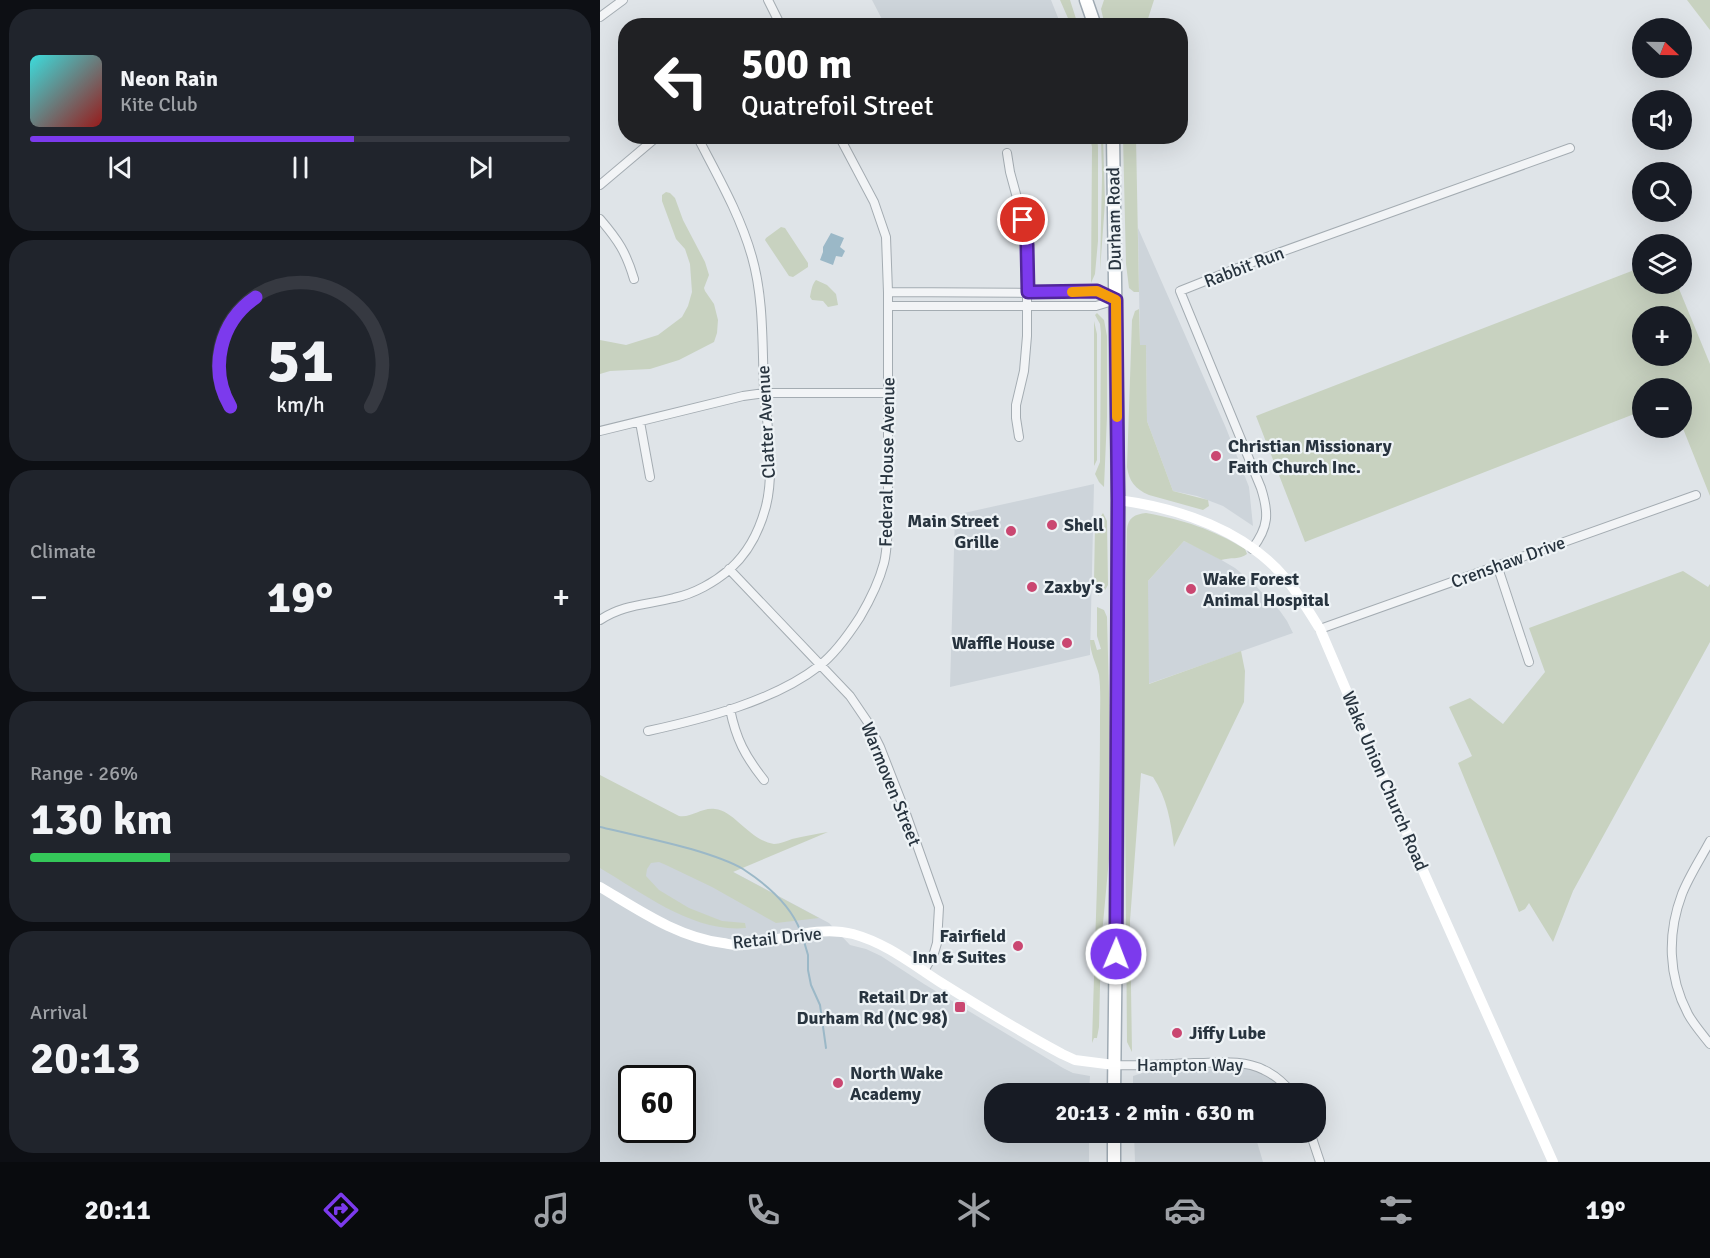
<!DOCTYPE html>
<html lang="en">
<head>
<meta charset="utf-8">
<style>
  :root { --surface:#171b24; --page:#20242c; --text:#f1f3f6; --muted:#9ea1a6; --line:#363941; --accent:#7c3aed }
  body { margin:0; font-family:Signika,sans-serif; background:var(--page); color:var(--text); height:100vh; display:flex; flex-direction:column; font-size:22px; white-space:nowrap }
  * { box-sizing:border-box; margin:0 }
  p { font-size:20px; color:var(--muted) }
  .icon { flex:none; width:33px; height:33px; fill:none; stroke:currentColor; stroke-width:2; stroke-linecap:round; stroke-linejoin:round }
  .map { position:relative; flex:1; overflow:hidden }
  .side { display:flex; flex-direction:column; gap:9px; padding:9px; background:#0d0f14; width:600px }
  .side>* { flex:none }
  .banner { position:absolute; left:18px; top:18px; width:570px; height:126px; border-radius:24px; box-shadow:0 6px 24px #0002; background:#202124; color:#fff; overflow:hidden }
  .needle { width:39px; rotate:112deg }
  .tools { position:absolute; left:1032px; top:18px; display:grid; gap:12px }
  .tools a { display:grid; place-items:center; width:60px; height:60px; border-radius:50%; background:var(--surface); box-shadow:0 6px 24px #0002; font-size:30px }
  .speed { position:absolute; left:18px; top:1065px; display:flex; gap:12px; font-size:30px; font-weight:700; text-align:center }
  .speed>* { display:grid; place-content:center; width:78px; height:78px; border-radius:50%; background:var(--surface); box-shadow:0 6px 24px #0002; line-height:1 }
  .speed .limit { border:3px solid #111; border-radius:9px; background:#fff; color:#111 }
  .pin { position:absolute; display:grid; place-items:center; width:51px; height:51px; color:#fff; margin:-26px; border:3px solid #fff; border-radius:50%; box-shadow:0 2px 6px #0007 }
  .me { position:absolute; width:66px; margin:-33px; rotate:1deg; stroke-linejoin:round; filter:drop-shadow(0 0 4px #0008) }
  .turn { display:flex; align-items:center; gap:21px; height:126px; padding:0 24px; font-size:27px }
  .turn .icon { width:78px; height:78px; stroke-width:2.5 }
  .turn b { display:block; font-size:42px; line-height:51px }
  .big { font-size:45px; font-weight:700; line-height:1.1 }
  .side .tile { flex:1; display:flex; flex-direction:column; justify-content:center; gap:9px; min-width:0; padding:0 21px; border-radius:24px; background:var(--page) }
  .side .dial { align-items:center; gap:0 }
  .dial svg { height:156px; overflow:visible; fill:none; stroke:var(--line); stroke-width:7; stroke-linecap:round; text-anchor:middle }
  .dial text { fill:var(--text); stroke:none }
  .song { display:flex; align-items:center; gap:18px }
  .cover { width:72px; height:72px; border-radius:9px; background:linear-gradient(135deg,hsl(180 70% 55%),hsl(0 70% 35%)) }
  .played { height:6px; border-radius:3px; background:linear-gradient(90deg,var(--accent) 60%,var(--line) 60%) }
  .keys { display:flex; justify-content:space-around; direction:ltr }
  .heat { display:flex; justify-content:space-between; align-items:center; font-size:33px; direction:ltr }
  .charge { height:9px; border-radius:4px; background:linear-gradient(90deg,#34c759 26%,var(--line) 0) }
  .trip { position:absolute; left:384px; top:1083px; width:342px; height:60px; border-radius:24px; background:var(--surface); box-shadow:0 6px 24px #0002; font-weight:700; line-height:60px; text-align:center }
  .menu { display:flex; height:96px; justify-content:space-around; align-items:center; background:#090b0e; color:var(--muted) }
  .menu .icon { width:42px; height:42px }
  .menu .active { color:var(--accent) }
  .menu b { font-size:27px; color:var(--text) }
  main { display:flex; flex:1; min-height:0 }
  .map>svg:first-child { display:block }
</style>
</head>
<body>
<main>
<section class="side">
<div class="tile">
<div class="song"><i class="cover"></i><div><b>Neon Rain</b><p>Kite Club</p></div></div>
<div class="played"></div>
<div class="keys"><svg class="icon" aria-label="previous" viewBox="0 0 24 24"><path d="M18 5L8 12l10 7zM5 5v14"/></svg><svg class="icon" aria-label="pause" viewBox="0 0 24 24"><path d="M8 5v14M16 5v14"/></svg><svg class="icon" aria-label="next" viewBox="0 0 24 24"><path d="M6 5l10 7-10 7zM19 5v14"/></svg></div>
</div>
<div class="tile dial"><svg viewBox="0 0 100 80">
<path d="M14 69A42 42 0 1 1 86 69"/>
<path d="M14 69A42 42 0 0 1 27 13" stroke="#7c3aed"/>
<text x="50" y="56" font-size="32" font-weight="700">51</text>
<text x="50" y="72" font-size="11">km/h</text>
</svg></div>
<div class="tile"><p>Climate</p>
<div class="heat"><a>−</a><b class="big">19°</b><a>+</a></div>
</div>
<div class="tile"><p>Range · 26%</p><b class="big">130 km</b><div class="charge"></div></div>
<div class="tile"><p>Arrival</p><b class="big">20:13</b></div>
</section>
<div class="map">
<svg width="1110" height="1162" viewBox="0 0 1110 1162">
  <rect width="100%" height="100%" fill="#dfe4e8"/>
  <path fill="#cdd4da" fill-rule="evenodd" d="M272,0h179l10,25h-176z
    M538,228l88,200 23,59 4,39 -30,-20 -26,-10 -24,-5 -26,-70 -1,-76h-6z
    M494,484l-4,171 -140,32 5,-172z
    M584,541l29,14 22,13 17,14 28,29 7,10 6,12 -145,51v-103z
    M0,801l229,122 21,22 16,4 15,7 43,28 139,84 10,5 17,3 -1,17 -95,1v38l95,1v29h-489zM32,1078h50v52h-50z
    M636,1067l14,1 12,5 10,6 15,14h-154v-17l9,-3z
    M705,1132l-50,3 8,27h-128l-1,-29z"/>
  <path fill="#c8d2c0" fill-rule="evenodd" d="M460,0h10l8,25h-7z
    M504,0h50l-8,25 -41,1 -4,-17z
    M1087,0h23v30z
    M490,137h7l1,10v94l-3,33 -4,9 1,-136z
    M503,137l2,65 -5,69 2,-95 -1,-39z
    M523,137h13l3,155h-5l-5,-4 -3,-24z
    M66,192l4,1 5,5 8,22 22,42 4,13 -5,13 1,3 9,13 4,16 -1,13 -3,9 -35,18 -29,9 -40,2 -10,3v-34l26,5 32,-10 24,-18 6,-11 4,-14 -2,-28 -5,-15 -9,-10 -14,-38v-6z
    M181,227l4,1 23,35v4l-15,10 -4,-1 -24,-36 1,-2z
    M1042,267v17h35l33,80v132l-28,-70v-38h-40v23l-337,131 -49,-126zM1042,316h40v40h-40z
    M216,280l11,5 9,9 2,11 -10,2 -5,-6 -11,-1 -2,-3c1,-5 2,-13 6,-17z
    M539,309l1,36h6l1,76 26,70 35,9 1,6 -6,4 -54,-15c-14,-6 -20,-14 -22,-28l5,-147 3,-9z
    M497,313l7,7 3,16v81l-3,70 -5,-5 -4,-8 5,-12 1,-129 -1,-9 -5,-9z
    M494,321l3,13v126l-3,6z
    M503,513l4,8 1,64 -4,7 -6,4 -4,-15 1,-56z
    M546,513c38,7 66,16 99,36l2,5c-7,6 -17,3 -26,6l-37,-19 -36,40 1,103 92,-33 4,20 -1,31 -70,145c-3,-25 -7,-49 -21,-70l-12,-4 -11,148 2,131 -5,-10 -3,-374 3,-139c1,-11 8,-15 19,-16z
    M1083,571l25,16 2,-3v58l-137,249 -20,51 -24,-39 -4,6 -6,3 -61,-149 14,-7 -23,-49 21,-9 33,26 42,-52 -16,-44z
    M497,607l7,3 3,7 4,153 -1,78 -9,97 -2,82 -3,16 1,-5h-3l-2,5c3,-108 8,-215 8,-322 0,-14 1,-31 -1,-46 -3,-12 -9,-22 -9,-35h4l3,10 4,-1 -4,-13z
    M0,775l79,41c13,2 23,-9 36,-7 20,2 34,31 59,35 6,0 12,-3 18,-5 12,-3 24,-5 36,-7l-95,40 86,46 -43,5 -64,-36 -46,-22 -7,-3 -8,1 -4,6 -1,7 13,14 30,18 33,13 23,2 1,5c-52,5 -102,-34 -146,-60z"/>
  <path fill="#9bb8c7" d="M231,233l13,5 -4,9 5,4 -3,6 -6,-1 -3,9 -13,-5 3,-8v-5z"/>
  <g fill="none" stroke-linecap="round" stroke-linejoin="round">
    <path stroke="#9bb8c7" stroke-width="2" d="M0,827c30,7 61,14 91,22 17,5 37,11 52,20 23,15 47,35 57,61
      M203,938l5,17v15l3,15 9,20 6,43"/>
    <g stroke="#a4acb2" stroke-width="10">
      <path id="street" d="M168,0l13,26
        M0,17l23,-17
        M407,153l3,19 13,48 4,25v91l-3,35 -8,34v13l3,19
        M0,185l58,-49
        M0,219c18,21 26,33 34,60
        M288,292l149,1 60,-2 19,9
        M288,306h208l20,-6
        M40,422l10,55
        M0,431l143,-35 22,-3h124
        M652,549c17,-22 17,-36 9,-61l-81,-197 73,-29 317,-114
        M897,565l32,97
        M129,569l121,127 17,25 13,26 25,64 34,96 -2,36 -3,10 -10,18
        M0,620c24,-16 47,-15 74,-22 20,-4 41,-16 56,-29 18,-16 30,-40 36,-63 9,-36 1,-81 -2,-118 -2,-43 0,-89 -12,-131 -12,-43 -35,-82 -55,-121
        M720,629l376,-134
        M130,709c6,30 15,47 34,71
        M48,731c55,-12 126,-30 171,-65 16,-12 30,-32 41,-49 10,-17 19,-35 24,-54 3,-12 3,-25 4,-37v-234l-2,-55 -12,-35 -35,-66
        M1110,841c-9,17 -21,35 -28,53 -15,40 -14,82 6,120 6,11 15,21 22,30
        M514,1065c27,1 53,-1 80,-2 23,0 48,-4 70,7 11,5 21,14 29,24
        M710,1132l10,30"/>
    </g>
    <g stroke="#9faab3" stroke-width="15">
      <path id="primary" d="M486,0l9,26
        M513,136l5,364 -1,338 -3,256
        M514,1162v-30"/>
    </g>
    <use href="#street" stroke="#f2f4f6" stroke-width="8"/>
    <path stroke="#fff" stroke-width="10" d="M518,500c61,8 127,30 168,79 13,15 23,33 34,50l105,246 128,287
      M0,887c39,23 77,50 123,56 6,1 12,3 18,2 37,-2 74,-21 112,-11 33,9 59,30 87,48 40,25 81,50 122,72l13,6 39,5"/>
    <use href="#primary" stroke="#fff" stroke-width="12"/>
  </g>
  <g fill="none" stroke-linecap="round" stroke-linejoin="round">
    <g stroke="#51269a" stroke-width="15">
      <path id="route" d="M423,220l4,25 1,47 69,-1 19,9 2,200 -2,454"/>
    </g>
    <use href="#route" stroke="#7c3aed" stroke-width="10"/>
    <path stroke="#f59e0b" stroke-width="10" d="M472,292l25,-1 19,9 1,117"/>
  </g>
  <g fill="#ca4771" stroke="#eef3f6" stroke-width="2">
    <circle cx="616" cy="456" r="6"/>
    <circle cx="452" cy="525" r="6"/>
    <circle cx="411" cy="531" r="6"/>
    <circle cx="432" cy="587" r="6"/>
    <circle cx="591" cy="589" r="6"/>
    <circle cx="467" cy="643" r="6"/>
    <circle cx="418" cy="946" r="6"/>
    <rect x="354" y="1001" width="12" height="12" rx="3"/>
    <circle cx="577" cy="1033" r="6"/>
    <circle cx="238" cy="1083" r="6"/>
  </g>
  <g text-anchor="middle" stroke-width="4.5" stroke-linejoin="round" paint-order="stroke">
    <g font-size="18" fill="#28343f" stroke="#eef3f6">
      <text transform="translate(514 219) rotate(-91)" y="6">Durham Road</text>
      <text transform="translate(644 267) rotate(-21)" y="6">Rabbit Run</text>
      <text transform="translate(166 422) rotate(-93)" y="6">Clatter Avenue</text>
      <text transform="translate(287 462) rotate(-89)" y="6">Federal House Avenue</text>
      <text transform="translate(908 562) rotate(-20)" y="6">Crenshaw Drive</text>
      <text transform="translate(785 781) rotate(67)" y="6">Wake Union Church Road</text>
      <text transform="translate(291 784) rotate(68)" y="6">Warmoven Street</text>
      <text transform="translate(177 938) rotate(-6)" y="6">Retail Drive</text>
      <text x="590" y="1071">Hampton Way</text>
    </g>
    <g font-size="18" font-weight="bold" fill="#28343f" stroke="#eef3f6" text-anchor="start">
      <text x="628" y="452">Christian Missionary<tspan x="628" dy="21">Faith Church Inc.</tspan></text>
      <text x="399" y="527" text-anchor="end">Main Street<tspan x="399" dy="21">Grille</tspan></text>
      <text x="464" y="531">Shell</text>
      <text x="603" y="585">Wake Forest<tspan x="603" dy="21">Animal Hospital</tspan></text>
      <text x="444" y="593">Zaxby's</text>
      <text x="455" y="649" text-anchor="end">Waffle House</text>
      <text x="406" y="942" text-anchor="end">Fairfield<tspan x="406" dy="21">Inn &amp; Suites</tspan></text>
      <text x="348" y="1003" text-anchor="end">Retail Dr at<tspan x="348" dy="21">Durham Rd (NC 98)</tspan></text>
      <text x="589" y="1039">Jiffy Lube</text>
      <text x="250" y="1079">North Wake<tspan x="250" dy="21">Academy</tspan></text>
    </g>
  </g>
</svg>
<div class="tools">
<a><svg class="needle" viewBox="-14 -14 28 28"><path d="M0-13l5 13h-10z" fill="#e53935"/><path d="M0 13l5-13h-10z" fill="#9ea1a6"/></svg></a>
<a><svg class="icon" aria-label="sound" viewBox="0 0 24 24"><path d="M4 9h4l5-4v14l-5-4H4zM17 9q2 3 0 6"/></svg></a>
<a><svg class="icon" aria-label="search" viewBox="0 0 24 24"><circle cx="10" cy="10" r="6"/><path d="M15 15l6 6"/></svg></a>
<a><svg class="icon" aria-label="layers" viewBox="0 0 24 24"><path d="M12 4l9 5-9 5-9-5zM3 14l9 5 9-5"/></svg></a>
<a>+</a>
<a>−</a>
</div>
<div class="speed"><div class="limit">60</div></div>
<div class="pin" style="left:423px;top:220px;background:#d93025"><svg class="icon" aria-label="arrive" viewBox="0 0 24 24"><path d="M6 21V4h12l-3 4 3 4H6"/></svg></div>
<svg class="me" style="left:516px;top:954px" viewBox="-20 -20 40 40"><circle r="17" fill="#7c3aed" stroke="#fff" stroke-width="3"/><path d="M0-11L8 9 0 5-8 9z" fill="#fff"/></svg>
<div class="trip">20:13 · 2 min · 630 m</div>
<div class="banner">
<div class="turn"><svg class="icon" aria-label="left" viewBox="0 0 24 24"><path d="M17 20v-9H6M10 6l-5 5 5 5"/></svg><div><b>500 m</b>Quatrefoil Street</div></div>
</div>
</div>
</main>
<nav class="menu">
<b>20:11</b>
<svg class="icon active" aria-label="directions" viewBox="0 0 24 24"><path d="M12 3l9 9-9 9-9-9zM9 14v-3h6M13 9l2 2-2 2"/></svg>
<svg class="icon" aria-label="music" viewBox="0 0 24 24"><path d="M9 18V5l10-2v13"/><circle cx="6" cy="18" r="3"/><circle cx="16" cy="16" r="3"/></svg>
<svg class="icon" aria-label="phone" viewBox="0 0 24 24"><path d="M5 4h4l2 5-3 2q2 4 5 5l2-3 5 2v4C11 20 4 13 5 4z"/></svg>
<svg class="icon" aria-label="climate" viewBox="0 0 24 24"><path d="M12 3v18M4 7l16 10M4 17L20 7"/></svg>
<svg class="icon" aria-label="car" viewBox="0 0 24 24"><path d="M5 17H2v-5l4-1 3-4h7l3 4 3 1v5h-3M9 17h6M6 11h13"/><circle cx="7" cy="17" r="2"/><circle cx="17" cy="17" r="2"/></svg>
<svg class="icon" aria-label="filters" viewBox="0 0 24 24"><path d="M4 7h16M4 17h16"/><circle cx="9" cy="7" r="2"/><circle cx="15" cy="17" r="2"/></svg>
<b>19°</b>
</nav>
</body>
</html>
